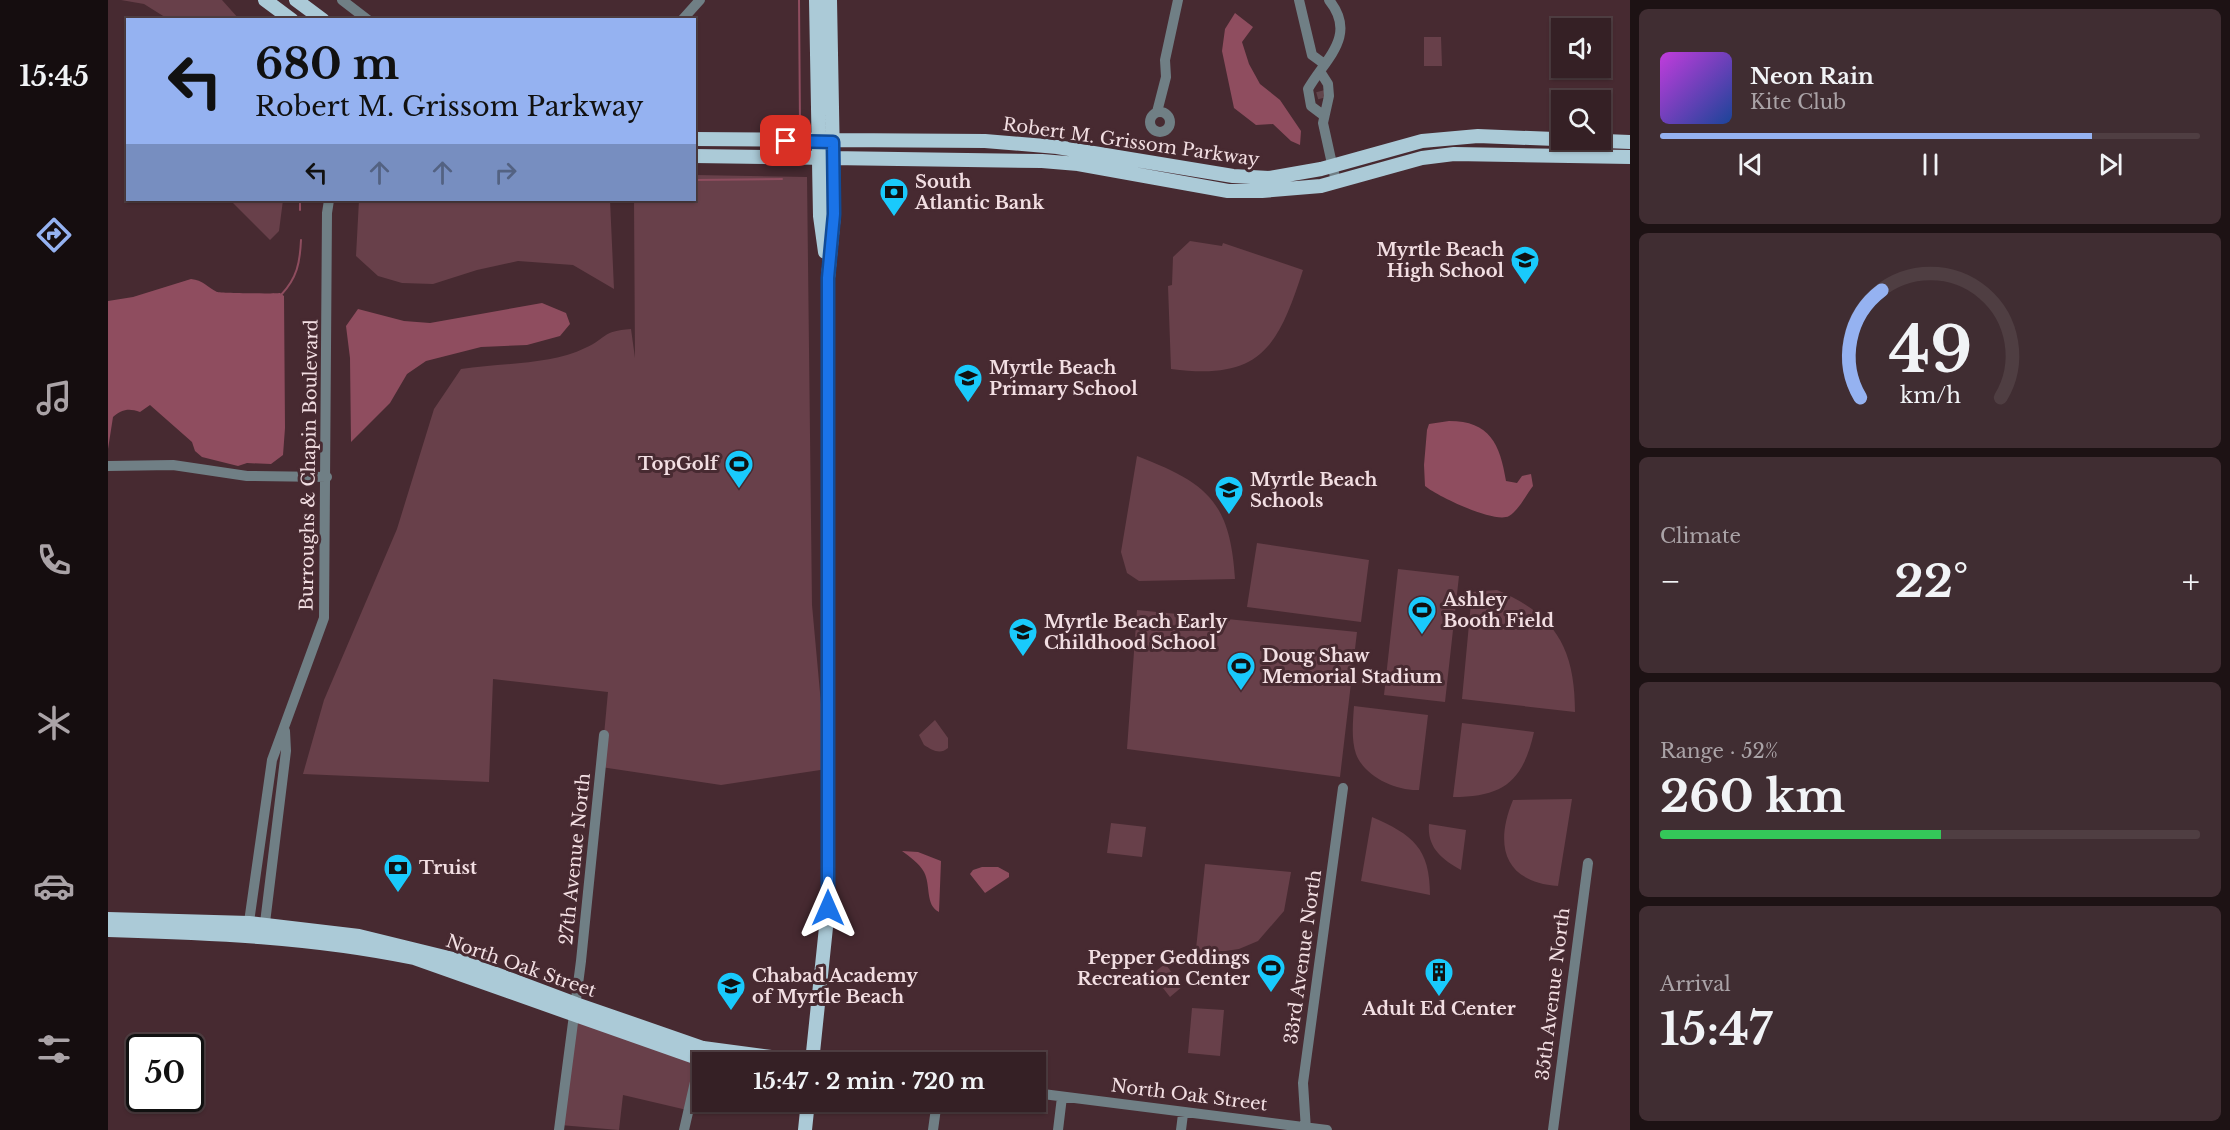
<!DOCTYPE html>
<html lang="en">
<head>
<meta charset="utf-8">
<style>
  :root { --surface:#352025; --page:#402d32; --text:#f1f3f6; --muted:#aaa3a7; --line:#4f3e42; --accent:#95b2f1 }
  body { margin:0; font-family:"Libre Baskerville",serif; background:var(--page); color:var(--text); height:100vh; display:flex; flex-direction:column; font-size:22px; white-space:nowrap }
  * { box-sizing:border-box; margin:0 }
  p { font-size:20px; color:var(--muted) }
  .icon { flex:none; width:33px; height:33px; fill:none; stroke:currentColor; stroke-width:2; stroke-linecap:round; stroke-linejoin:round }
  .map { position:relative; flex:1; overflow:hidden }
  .details { display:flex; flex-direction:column; gap:9px; padding:9px; background:#1d1214; width:600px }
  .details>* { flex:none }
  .top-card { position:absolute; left:18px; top:18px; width:570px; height:183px; border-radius:0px; box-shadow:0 2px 4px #0004,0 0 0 2px var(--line); background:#95b2f1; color:#111; overflow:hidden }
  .buttons { position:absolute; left:1443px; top:18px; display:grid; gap:12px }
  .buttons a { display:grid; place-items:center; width:60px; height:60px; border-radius:0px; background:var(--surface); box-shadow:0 2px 4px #0004,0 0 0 2px var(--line); font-size:30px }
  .speed { position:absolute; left:18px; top:1034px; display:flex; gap:12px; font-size:30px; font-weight:700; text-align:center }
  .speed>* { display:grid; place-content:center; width:78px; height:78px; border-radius:50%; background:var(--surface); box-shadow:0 2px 4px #0004,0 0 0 2px var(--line); line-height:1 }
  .speed .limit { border:3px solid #111; border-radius:9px; background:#fff; color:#111 }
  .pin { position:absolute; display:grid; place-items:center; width:51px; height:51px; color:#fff; margin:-26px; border-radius:12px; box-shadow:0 3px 9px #0006 }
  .me { position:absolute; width:66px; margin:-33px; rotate:0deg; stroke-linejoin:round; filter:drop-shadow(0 0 4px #0008) }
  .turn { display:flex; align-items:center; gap:21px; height:126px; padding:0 30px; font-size:27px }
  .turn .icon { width:78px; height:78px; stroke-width:2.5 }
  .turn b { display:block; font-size:42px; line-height:51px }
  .lanes { display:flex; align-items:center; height:57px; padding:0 30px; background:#0003; justify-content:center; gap:30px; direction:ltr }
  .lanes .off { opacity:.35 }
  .big { font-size:45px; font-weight:700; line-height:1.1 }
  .details .card { flex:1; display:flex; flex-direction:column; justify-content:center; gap:9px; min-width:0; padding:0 21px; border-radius:9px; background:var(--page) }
  .details .dial { align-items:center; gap:0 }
  .dial svg { height:156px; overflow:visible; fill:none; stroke:var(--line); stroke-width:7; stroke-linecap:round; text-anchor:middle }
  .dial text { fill:var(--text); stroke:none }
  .song { display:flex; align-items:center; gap:18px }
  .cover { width:72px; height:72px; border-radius:9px; background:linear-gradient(135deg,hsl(290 70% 55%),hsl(220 70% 35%)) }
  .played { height:6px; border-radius:3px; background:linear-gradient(90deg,var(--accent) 80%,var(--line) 80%) }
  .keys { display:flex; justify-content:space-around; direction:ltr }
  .heat { display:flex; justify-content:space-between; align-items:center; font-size:33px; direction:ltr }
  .charge { height:9px; border-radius:4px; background:linear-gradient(90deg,#34c759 52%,var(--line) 0) }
  .trip { position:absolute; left:584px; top:1052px; width:354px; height:60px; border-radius:0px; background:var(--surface); box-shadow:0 2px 4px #0004,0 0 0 2px var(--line); font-weight:700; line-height:60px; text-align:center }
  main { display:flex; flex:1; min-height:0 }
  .tabs { display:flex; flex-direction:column; width:108px; justify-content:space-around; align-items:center; background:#150d0f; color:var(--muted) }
  .tabs .icon { width:42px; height:42px }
  .tabs .selected { color:var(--accent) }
  .tabs b { font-size:27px; color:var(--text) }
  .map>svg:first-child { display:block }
</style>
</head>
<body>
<main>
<nav class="tabs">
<b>15:45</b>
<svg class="icon selected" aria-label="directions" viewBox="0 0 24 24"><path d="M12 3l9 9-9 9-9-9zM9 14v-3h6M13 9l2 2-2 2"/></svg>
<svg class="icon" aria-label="music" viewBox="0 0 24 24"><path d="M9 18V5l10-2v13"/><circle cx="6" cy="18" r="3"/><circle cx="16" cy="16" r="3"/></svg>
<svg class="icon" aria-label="phone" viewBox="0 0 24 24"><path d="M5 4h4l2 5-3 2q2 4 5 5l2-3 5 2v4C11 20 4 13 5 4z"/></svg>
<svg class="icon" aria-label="climate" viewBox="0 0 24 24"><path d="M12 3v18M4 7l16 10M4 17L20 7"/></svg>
<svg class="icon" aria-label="car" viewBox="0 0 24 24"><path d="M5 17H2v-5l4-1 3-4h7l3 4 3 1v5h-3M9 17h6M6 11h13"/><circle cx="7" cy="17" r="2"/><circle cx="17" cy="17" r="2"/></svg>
<svg class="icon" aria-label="filters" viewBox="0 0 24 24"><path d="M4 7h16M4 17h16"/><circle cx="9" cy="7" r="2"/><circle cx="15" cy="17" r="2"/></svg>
</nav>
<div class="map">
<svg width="1522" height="1130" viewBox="0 0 1522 1130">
  <rect width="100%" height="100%" fill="#472a31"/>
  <path fill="#68404a" d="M13,0h101l17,19h-71l-24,-15z
    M1316,37h17l1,29h-18z
    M587,175l112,2 5,428 15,164 -106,16 -120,-18 7,-75 -115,-13 -4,103 -186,-8 21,-74 73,-171 37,-120 27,-40c38,-6 90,-4 124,-21 23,-10 16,-17 46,-19l4,29 -1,-158h60z
    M122,200h53l-4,31 -9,9z
    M251,200h251l4,89 -41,-24 -55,-4 -41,9 -44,14 -31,-1 -24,-7 -22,-20z
    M1082,241l32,5 1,-3 80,27c-25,77 -42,111 -132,99l-3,-83 4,-1 1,-28z
    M1029,456c70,27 93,45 98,123l-96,2 -12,-8 -6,-21z
    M1149,543l112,17 -8,62 -114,-15z
    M1290,569l61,7 -14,126 -61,-7z
    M1389,590c59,25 78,59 78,122l-113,-13 10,-107z
    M1029,610l220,22 -17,145 -213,-28z
    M1246,706l74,9 -9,75c-23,1 -54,-13 -63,-36 -5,-14 -3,-34 -2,-48z
    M827,720l13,18v10c-8,7 -16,2 -24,-3l-5,-10z
    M1354,723l72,9c-11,49 -30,65 -81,65z
    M1464,799l-14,87c-54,-4 -64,-40 -45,-86z
    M1264,817c41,18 58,31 58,78l-69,-14z
    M1003,823l35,4 -4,30 -35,-4z
    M1321,824l37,6 -5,40c-20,-11 -34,-23 -32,-46z
    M1097,864l86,8 -7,39 -26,30 -19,8 -21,3 -22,-3z
    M1057,964l18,22 -13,11 -18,-23z
    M1084,1008l32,2 -4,46 -32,-3z
    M466,1015l126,44 -13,51 -64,-15 -4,35 -59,-5z"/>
  <path fill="#8f4d5f" d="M1127,13l18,14 -11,15 7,22 11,20 20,16 21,31 -1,14 -9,-4 -18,-17 -17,1 -22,-17 -12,-57 3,-22z
    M83,279c12,1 16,8 26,13 3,1 57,2 63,1l4,3 1,132 -2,27 -12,9 -24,-1 -9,3 -36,-9 -7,-6 -3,-9 -42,-37 -10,7c-11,-4 -18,-3 -27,5l-5,32v-148l25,-4z
    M434,303l24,10 4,11 -10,12 -33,9 -46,2 -55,14 -19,13 -17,29 -39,39 -1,-84 -4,-32 12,-17 46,12 26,2z
    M1341,421c41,0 51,23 57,60l11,2 5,-7 9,-2 2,12c-7,9 -14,24 -24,30 -14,8 -72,-20 -84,-30l-1,-21 3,-35 2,-6z
    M794,851l16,1 23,9 -2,51c-14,-7 -8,-27 -15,-40 -5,-9 -14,-15 -22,-21z
    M874,867h16l11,6v4l-24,16 -15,-19 3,-4z"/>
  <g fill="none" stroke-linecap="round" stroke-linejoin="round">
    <path stroke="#8f4d5f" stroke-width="2" d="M691,0l1,126
      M586,180l88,-1
      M192,210v-10
      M173,295c16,-17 19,-32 20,-55"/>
    <path stroke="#61454c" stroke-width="10" stroke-dasharray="10 5" stroke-linecap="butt" d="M1213,91l2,7"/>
    <path stroke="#707f85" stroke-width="10" d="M234,0l26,20
      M1191,0l13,55 11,8
      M574,20l18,-20
      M1213,73l7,11 1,12 -6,27 13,59
      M1042 122a10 10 0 1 1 20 0a10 10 0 1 1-20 0Z
      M1049,112l9,-35 -1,-17 13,-60
      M1215,115l-12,-9 -3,-17c17,-30 50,-53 21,-89
      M0,466l65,-1 74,11 80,1
      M140,929l24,-169 52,-142 3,-405 2,-13
      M156,931l22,-180 -1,-20
      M927,1093l292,37
      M451,1130l22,-169 23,-226
      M576,1130l18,-79
      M825,1130l4,-29
      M950,1130l4,-33
      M1073,1130l2,-16
      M1198,1130l-3,-47 40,-295
      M1445,1130l35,-267"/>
    <path stroke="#abcad7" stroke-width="14" d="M157,0l27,20
      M188,0l27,20
      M708,0l4,216 5,36
      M586,139l291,2 72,6 176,29 36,2 52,-9 101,-28 56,-5 152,6
      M586,156l348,5 36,3 150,27h34l59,-5 101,-28 32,-4 176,3
      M0,919l141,4 110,13 102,25 115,43 127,44 107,14
      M0,930c103,3 205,7 306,28l286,101 26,3
      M704,1062l16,-154v-630l6,-64 -4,-214
      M697,1130l3,-29"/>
  </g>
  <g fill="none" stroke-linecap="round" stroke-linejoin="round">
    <g stroke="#114b97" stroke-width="15">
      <path id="route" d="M678,141l47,1 1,72 -6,64v630"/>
    </g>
    <use href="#route" stroke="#1a73e8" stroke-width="10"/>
  </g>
  <defs>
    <g id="bank-pin" transform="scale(1.5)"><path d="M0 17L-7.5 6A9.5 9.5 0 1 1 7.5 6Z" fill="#19cafc" stroke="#472a31"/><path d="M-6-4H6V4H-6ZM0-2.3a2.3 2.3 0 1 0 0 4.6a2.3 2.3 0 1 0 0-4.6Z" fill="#111"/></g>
    <g id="school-pin" transform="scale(1.5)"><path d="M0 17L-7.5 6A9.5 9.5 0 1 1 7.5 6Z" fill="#19cafc" stroke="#472a31"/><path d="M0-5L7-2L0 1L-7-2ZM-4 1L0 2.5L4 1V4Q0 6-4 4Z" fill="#111"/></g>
    <g id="stadium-pin" transform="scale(1.5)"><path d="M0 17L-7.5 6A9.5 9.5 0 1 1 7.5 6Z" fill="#19cafc" stroke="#472a31"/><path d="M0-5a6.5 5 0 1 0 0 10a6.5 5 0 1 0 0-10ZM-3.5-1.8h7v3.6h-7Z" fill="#111"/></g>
    <g id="building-pin" transform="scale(1.5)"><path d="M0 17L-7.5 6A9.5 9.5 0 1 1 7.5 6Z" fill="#19cafc" stroke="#472a31"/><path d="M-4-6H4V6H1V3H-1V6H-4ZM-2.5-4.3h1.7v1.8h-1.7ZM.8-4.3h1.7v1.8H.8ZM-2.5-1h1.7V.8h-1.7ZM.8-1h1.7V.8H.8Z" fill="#111"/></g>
  </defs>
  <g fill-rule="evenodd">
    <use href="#bank-pin" x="786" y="192"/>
    <use href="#school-pin" x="1417" y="260"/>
    <use href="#school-pin" x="860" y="378"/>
    <use href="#stadium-pin" x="631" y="464"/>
    <use href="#school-pin" x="1121" y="490"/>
    <use href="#stadium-pin" x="1314" y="610"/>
    <use href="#school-pin" x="915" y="632"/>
    <use href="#stadium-pin" x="1133" y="666"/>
    <use href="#bank-pin" x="290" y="868"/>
    <use href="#stadium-pin" x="1163" y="968"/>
    <use href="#building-pin" x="1331" y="972"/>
    <use href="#school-pin" x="623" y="986"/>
  </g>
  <g text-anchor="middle" stroke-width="6" stroke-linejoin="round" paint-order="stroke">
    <g font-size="18" fill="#f2dee2" stroke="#472a31">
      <text transform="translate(1023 142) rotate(8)" y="6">Robert M. Grissom Parkway</text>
      <text transform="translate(201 465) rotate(-89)" y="6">Burroughs &amp; Chapin Boulevard</text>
      <text transform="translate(467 859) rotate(-84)" y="6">27th Avenue North</text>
      <text transform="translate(1195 957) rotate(-82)" y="6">33rd Avenue North</text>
      <text transform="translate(413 966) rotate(19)" y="6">North Oak Street</text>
      <text transform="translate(1445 994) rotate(-83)" y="6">35th Avenue North</text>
      <text transform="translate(1081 1095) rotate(7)" y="6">North Oak Street</text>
    </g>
    <g font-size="18" font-weight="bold" fill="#f2dee2" stroke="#472a31" text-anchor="start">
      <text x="807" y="188">South<tspan x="807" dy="21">Atlantic Bank</tspan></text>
      <text x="1396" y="256" text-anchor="end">Myrtle Beach<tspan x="1396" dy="21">High School</tspan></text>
      <text x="881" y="374">Myrtle Beach<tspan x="881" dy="21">Primary School</tspan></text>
      <text x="610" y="470" text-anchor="end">TopGolf</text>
      <text x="1142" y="486">Myrtle Beach<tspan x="1142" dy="21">Schools</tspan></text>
      <text x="1335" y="606">Ashley<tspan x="1335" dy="21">Booth Field</tspan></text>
      <text x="936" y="628">Myrtle Beach Early<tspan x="936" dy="21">Childhood School</tspan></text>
      <text x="1154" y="662">Doug Shaw<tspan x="1154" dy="21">Memorial Stadium</tspan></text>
      <text x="311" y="874">Truist</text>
      <text x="1142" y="964" text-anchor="end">Pepper Geddings<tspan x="1142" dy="21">Recreation Center</tspan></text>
      <text x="644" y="982">Chabad Academy<tspan x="644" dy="21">of Myrtle Beach</tspan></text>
      <text x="1331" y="1015" text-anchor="middle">Adult Ed Center</text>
    </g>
  </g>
</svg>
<div class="buttons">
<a><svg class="icon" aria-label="sound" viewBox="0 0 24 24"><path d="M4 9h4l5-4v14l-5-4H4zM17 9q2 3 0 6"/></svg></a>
<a><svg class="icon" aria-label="search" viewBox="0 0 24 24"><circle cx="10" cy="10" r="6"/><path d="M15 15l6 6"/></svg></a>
</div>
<div class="speed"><div class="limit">50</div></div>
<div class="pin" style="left:678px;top:141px;background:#d93025"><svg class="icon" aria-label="arrive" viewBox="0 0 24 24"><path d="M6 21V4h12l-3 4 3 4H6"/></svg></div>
<svg class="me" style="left:720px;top:908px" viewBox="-20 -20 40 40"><path d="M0-17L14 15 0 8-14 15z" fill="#1a73e8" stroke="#fff" stroke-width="4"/></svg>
<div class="trip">15:47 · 2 min · 720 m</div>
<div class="top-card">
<div class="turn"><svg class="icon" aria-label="left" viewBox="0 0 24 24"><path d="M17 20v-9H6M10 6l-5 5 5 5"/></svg><div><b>680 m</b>Robert M. Grissom Parkway</div></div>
<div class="lanes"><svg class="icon" aria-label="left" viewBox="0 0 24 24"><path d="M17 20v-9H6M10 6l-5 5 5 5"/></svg><svg class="icon off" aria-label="ahead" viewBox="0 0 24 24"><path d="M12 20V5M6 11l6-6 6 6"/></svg><svg class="icon off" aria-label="ahead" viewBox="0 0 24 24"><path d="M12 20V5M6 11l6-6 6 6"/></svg><svg class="icon off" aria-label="right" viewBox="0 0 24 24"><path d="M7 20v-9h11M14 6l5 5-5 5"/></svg></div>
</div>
</div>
<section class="details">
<div class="card">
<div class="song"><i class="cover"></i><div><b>Neon Rain</b><p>Kite Club</p></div></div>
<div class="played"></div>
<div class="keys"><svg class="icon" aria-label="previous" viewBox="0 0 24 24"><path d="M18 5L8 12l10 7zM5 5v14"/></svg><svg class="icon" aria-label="pause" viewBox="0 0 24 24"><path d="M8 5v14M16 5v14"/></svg><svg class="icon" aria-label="next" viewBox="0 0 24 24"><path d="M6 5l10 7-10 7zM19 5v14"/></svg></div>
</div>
<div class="card dial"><svg viewBox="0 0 100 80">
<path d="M14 69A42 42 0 1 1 86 69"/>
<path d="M14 69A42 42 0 0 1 25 14" stroke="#95b2f1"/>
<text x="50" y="56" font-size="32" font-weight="700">49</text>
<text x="50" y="72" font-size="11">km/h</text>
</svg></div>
<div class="card"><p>Climate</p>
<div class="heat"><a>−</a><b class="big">22°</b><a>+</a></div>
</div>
<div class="card"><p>Range · 52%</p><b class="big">260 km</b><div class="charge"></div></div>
<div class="card"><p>Arrival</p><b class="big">15:47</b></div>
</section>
</main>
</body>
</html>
